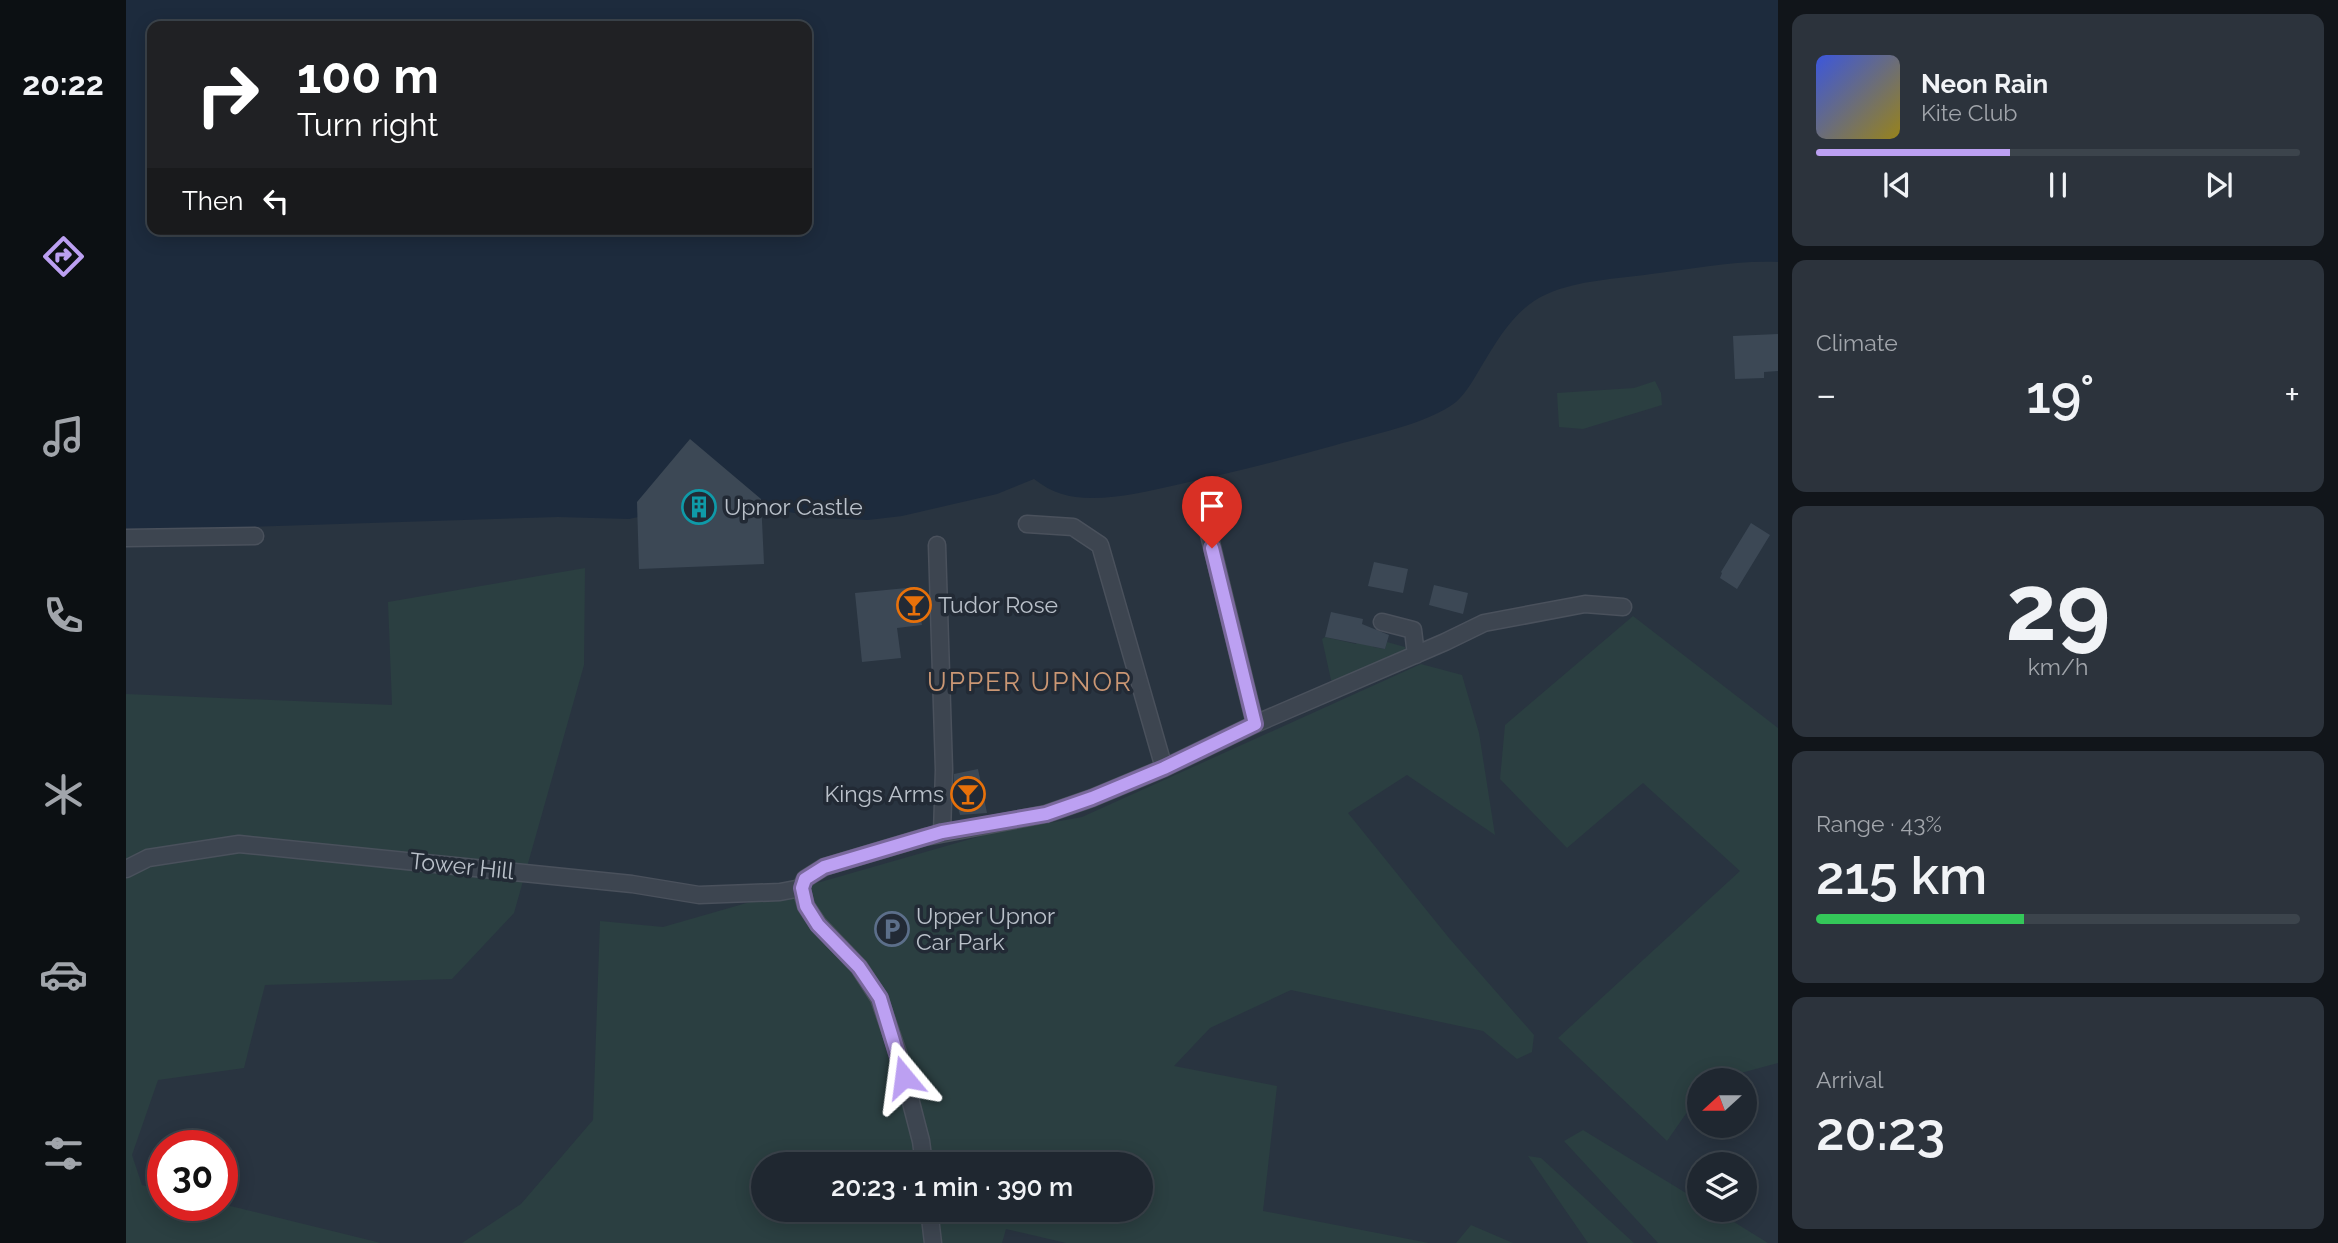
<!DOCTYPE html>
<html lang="en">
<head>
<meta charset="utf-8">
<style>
  :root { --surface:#1f2730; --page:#2c333c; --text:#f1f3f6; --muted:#a1a5ab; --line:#3c444c; --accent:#bca0f2 }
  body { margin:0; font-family:Raleway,sans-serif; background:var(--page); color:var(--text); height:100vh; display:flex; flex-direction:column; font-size:26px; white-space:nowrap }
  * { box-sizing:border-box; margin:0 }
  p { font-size:23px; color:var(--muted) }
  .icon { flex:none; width:38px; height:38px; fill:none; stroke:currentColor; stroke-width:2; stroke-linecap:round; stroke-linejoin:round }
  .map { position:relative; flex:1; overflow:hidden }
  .panel { display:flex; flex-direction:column; gap:14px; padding:14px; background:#11151a; width:560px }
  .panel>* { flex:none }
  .banner { position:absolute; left:21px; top:21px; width:665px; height:214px; border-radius:14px; box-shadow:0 4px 18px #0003,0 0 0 2px var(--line); background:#202124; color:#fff; overflow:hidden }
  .needle { width:46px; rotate:249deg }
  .fabs { position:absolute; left:1561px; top:1068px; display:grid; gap:14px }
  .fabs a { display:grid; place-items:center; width:70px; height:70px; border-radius:50%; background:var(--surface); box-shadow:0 4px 18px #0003,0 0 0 2px var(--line); font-size:35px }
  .speed { position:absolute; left:21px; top:1130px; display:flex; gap:14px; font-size:35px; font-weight:700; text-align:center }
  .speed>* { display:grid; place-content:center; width:91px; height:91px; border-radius:50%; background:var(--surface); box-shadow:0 4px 18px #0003,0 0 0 2px var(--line); line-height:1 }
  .speed .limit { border:10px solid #d22; background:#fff; color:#111 }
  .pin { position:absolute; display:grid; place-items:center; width:60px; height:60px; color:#fff; margin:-72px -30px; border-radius:50% 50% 50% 0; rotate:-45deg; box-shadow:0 0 7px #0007 }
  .pin .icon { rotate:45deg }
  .me { position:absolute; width:77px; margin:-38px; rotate:344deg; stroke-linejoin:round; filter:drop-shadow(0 0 5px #0008) }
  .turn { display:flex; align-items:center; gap:24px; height:147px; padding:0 35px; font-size:32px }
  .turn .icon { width:91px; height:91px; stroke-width:2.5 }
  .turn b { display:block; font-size:49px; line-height:60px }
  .then { display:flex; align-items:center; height:66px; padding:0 35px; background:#0003; gap:14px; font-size:26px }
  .big { font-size:52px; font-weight:600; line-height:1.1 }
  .panel .widget { flex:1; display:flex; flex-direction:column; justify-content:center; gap:10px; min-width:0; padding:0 24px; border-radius:14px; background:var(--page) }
  .panel .dial { align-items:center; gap:0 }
  .dial b { font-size:91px; line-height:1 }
  .song { display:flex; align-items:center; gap:21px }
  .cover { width:84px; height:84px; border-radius:10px; background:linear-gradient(135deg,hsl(230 70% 55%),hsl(50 70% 35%)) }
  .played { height:7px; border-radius:4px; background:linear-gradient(90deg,var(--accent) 40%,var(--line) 40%) }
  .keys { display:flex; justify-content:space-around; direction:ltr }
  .heat { display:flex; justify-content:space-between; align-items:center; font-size:38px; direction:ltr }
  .charge { height:10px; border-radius:5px; background:linear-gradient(90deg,#34c759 43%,var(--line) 0) }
  .trip { position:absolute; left:625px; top:1152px; width:402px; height:70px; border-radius:35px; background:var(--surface); box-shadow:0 4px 18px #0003,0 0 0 2px var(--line); font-weight:600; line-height:70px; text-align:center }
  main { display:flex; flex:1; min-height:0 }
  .menu { display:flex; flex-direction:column; width:126px; justify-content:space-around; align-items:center; background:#0c1013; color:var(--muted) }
  .menu .icon { width:49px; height:49px }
  .menu .on { color:var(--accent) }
  .menu b { font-size:32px; color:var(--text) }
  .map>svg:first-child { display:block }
</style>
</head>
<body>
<main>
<nav class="menu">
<b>20:22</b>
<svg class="icon on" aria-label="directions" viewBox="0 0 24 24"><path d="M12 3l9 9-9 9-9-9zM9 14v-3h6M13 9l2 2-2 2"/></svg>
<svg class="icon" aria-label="music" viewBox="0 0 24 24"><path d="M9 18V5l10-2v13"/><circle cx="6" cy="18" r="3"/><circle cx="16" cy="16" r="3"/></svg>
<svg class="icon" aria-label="phone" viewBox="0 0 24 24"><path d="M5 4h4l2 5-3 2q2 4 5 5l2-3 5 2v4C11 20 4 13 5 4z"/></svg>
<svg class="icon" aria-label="climate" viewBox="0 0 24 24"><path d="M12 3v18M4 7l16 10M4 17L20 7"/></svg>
<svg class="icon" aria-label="car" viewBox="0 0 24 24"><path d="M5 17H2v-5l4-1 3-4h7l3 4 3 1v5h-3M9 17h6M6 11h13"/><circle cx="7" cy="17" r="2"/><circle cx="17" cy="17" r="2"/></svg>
<svg class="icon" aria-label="filters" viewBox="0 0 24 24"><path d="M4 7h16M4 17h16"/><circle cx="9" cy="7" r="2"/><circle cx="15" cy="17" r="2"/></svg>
</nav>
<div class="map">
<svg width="1652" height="1243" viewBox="0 0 1652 1243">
  <rect width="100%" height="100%" fill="#293440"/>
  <path fill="#2b3f41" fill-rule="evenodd" d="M1529,381l6,12 1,12 -79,24 -24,-2 -2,-34 77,-5z
    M459,568l-1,97 -70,248 -62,66 -187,6 -21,83 -86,12 -26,75 10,30 21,5v16l59,-2 159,39h-255v-549l266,11 -4,-103z
    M1507,616l145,112v335l-63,17h-16v15l-32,46 -109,-103 182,-167 -97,-88 -76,65 -67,-69 5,-54z
    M1199,637l31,7 2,-3 15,3v3l12,2 2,-7 18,5 1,12 -65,25 -10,-4 -9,-41z
    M1295,664l41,11 17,58 16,102 -88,-60 -59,38 101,125 85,97 -2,17 -15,7 -34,-28 -192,-41 -81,38 -36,38 103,20 -14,125 166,32h-363l-60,-14 -4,14h-540l59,-39 72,-84 7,-199 63,6 325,-93 94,-17zM637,1164h378v45h-378z
    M1457,1130l116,71v8h14l55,34h-110l-94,-102z
    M1402,1156l13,2 93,85h-46z
    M1345,1225l42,18h-57z"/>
  <path fill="#1d2b3d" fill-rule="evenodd" d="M0,0h1652v262c-42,-2 -86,7 -127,12 -34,5 -73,6 -104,20 -32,14 -49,45 -66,73 -7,12 -15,26 -25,35 -28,22 -86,33 -120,43 -53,15 -106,28 -160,40 -27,6 -55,13 -84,13 -23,0 -40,-5 -58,-19l-37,15 -95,22 -34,4 -42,-2 -81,-13 -93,9 -23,5 -71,-2 -432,14zM26,26h655v203h-655z"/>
  <path fill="#3c4855" d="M1652,334v37l-14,1v6l-29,1 -2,-43z
    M564,439l71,60 3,65 -125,5 -2,-67z
    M1625,523l19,12 -33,54 -17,-11 2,-5 -1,-1z
    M1248,562l34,7 -5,24 -35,-7z
    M1308,585l34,8 -5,21 -34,-9z
    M791,587l1,10 10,5v7l-7,11 1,5 -25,3 4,30 -39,4 -7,-69z
    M1205,612l32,7 -1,5 27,11 -4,14 -60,-12z
    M852,769l9,44 -27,2 -3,-12 -3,-1v-28z"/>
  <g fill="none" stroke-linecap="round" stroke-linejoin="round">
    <g stroke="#4a515c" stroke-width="19">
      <path id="street" d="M1080,522l49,202
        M901,524l46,3 27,18 64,223
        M0,538l129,-2
        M811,545l7,225 -2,63
        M1256,622l31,8 3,25
        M0,869l22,-11 91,-14 393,40 67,11 81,-3 21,-4
        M798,1164l-3,-23 -22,-85 -20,-58 -20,-31 -41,-43 -12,-18 -5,-18 4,-9 19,-12 101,-30 121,-23 46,-16 72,-30 91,-44 190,-82 39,-19 101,-19 38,3
        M803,1209l4,34"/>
    </g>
    <use href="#street" stroke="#3d4550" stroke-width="16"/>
  </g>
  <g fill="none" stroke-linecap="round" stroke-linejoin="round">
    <g stroke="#7a689d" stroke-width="18">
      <path id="route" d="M778,1077l-24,-79 -21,-31 -41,-42 -12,-19 -4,-18 3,-9 19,-12 118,-35 104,-18 46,-16 72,-30 91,-44 -43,-176"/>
    </g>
    <use href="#route" stroke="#bca0f2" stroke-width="12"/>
  </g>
  <defs>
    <g id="building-ring" transform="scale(1.75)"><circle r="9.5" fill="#222a35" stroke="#0f9aa8" stroke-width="1.5"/><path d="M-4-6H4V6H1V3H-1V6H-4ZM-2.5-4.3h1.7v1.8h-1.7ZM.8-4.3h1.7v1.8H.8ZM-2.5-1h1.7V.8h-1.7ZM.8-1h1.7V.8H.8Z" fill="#0f9aa8"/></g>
    <g id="bar-ring" transform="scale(1.75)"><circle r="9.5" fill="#222a35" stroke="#e8710a" stroke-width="1.5"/><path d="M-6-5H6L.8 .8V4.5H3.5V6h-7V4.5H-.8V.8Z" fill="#e8710a"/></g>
    <g id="parking-ring" transform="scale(1.75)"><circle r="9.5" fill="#222a35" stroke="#5c6f8a" stroke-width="1.5"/><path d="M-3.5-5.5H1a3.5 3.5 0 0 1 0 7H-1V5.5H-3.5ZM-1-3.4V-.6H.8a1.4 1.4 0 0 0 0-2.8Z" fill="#5c6f8a"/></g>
  </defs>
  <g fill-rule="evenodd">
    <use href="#building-ring" x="573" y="507"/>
    <use href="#bar-ring" x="788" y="605"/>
    <use href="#bar-ring" x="842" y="794"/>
    <use href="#parking-ring" x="766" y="929"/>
  </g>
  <g text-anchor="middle" stroke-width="7" stroke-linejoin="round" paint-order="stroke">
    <g font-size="23" fill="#bac1ca" stroke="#222a35" text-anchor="start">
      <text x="598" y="515">Upnor Castle</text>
      <text x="812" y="613">Tudor Rose</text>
      <text x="818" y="802" text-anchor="end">Kings Arms</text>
      <text x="790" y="924">Upper Upnor<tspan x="790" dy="26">Car Park</tspan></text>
    </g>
    <g font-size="23" fill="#bac1ca" stroke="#222a35">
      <text transform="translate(336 866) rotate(6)" y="8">Tower Hill</text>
    </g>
    <g font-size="26" letter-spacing="2" fill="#cb9774" stroke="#222a35">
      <text x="904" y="691">UPPER UPNOR</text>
    </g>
  </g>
</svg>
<div class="fabs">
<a><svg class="needle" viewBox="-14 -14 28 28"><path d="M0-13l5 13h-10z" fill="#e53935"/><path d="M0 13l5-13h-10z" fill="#a1a5ab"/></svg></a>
<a><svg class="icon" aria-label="layers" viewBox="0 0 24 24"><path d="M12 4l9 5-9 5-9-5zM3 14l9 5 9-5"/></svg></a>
</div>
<div class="speed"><div class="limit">30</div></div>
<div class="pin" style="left:1086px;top:548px;background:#d93025"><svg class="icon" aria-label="arrive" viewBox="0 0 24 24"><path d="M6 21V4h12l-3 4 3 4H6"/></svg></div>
<svg class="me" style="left:778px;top:1077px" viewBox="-20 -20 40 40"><path d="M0-17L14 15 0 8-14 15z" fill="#bca0f2" stroke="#fff" stroke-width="4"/></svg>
<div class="trip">20:23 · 1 min · 390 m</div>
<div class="banner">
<div class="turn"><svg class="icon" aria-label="right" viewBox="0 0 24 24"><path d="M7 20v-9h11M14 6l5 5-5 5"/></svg><div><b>100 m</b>Turn right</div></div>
<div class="then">Then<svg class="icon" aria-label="left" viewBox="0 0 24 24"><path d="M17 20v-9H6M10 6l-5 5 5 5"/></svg></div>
</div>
</div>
<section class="panel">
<div class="widget">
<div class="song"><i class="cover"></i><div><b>Neon Rain</b><p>Kite Club</p></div></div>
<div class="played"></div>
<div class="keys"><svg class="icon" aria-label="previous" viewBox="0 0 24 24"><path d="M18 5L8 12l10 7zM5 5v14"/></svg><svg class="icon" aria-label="pause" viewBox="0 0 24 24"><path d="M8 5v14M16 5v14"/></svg><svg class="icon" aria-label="next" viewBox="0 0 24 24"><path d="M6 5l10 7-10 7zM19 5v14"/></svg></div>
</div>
<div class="widget"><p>Climate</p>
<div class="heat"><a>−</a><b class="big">19°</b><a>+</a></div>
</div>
<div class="widget dial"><b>29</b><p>km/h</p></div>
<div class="widget"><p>Range · 43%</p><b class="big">215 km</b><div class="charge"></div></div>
<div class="widget"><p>Arrival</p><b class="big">20:23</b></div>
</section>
</main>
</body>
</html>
